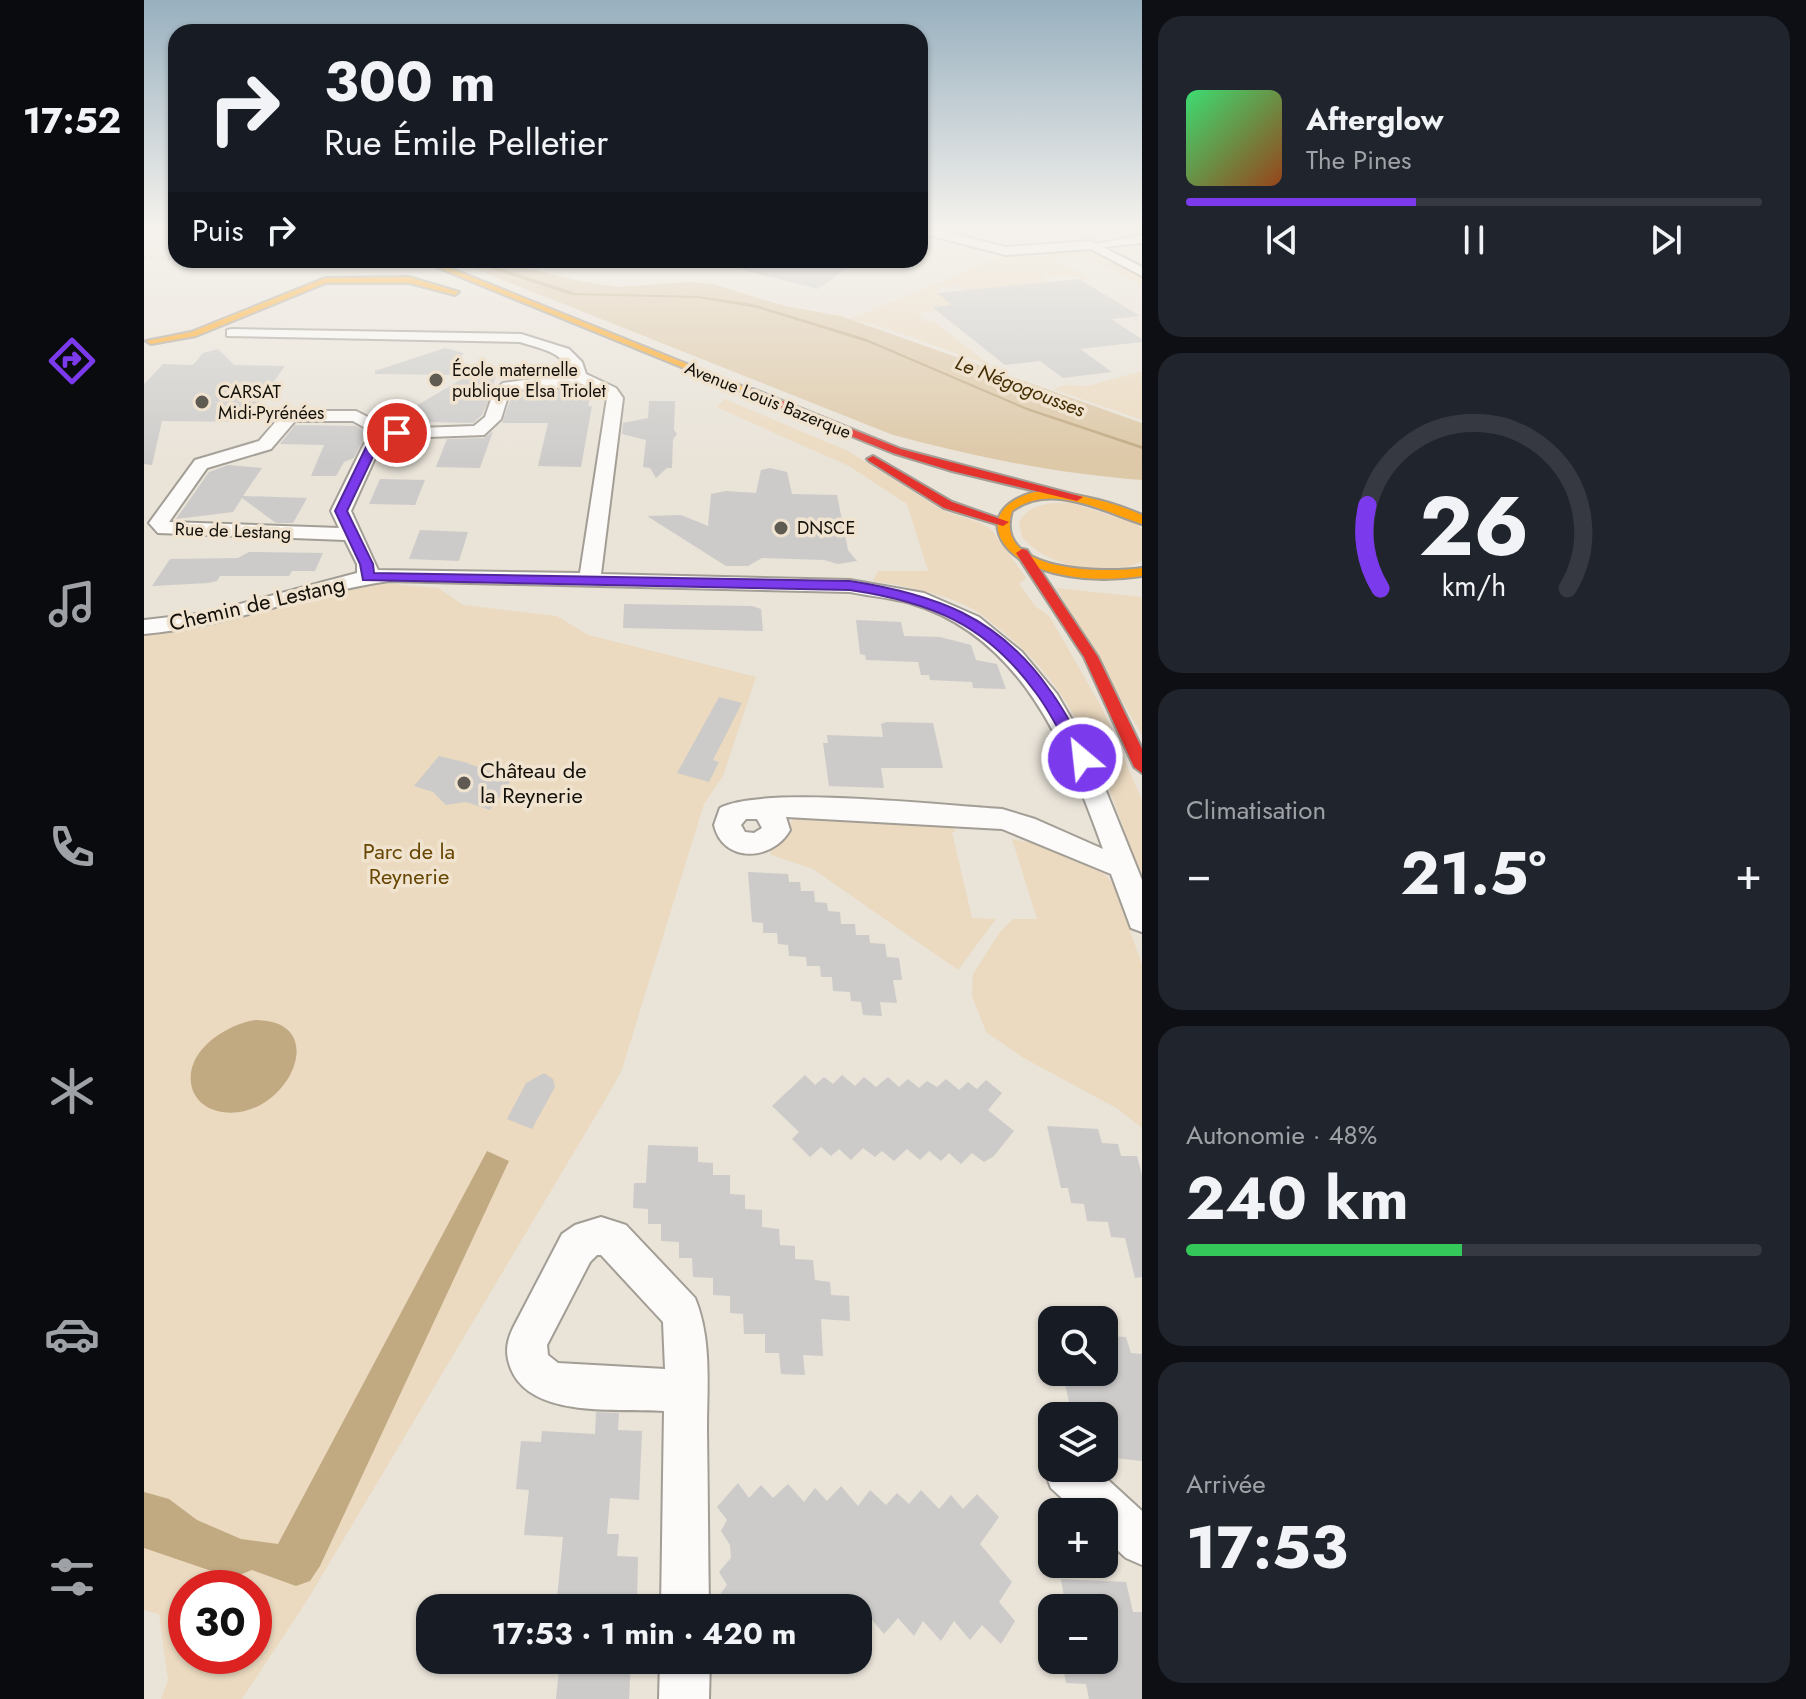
<!DOCTYPE html>
<html lang="fr">
<head>
<meta charset="utf-8">
<style>
  :root { --surface:#171b24; --page:#20242c; --text:#f1f3f6; --muted:#9ea1a6; --line:#363941; --accent:#7c3aed }
  body { margin:0; font-family:Jost,sans-serif; background:var(--page); color:var(--text); height:100vh; display:flex; flex-direction:column; font-size:30px; white-space:nowrap }
  * { box-sizing:border-box; margin:0 }
  p { font-size:26px; color:var(--muted) }
  .icon { flex:none; width:44px; height:44px; fill:none; stroke:currentColor; stroke-width:2; stroke-linecap:round; stroke-linejoin:round }
  .map { position:relative; flex:1; overflow:hidden }
  .details { display:flex; flex-direction:column; gap:16px; padding:16px; background:#0d0f14; width:664px }
  .details>* { flex:none }
  .hud { position:absolute; left:24px; top:24px; width:760px; height:244px; border-radius:24px; box-shadow:0 2px 6px #0004; background:#171b24; color:var(--text); overflow:hidden }
  .controls { position:absolute; left:894px; top:1306px; display:grid; gap:16px }
  .controls a { display:grid; place-items:center; width:80px; height:80px; border-radius:16px; background:var(--surface); box-shadow:0 2px 6px #0004; font-size:40px }
  .speed { position:absolute; left:24px; top:1570px; display:flex; gap:16px; font-size:40px; font-weight:700; text-align:center }
  .speed>* { display:grid; place-content:center; width:104px; height:104px; border-radius:50%; background:var(--surface); box-shadow:0 2px 6px #0004; line-height:1 }
  .speed .limit { border:12px solid #d22; background:#fff; color:#111 }
  .pin { position:absolute; display:grid; place-items:center; width:68px; height:68px; color:#fff; margin:-34px; border:4px solid #fff; border-radius:50%; box-shadow:0 2px 8px #0007 }
  .me { position:absolute; width:88px; margin:-44px; rotate:332deg; stroke-linejoin:round; filter:drop-shadow(0 0 6px #0008) }
  .turn { display:flex; align-items:center; gap:28px; height:168px; padding:0 24px; font-size:36px }
  .turn .icon { width:104px; height:104px; stroke-width:2.5 }
  .turn b { display:block; font-size:56px; line-height:68px }
  .then { display:flex; align-items:center; height:76px; padding:0 24px; background:#0003; gap:16px; font-size:30px }
  .big { font-size:60px; font-weight:700; line-height:1.1 }
  .details .widget { flex:1; display:flex; flex-direction:column; justify-content:center; gap:12px; min-width:0; padding:0 28px; border-radius:24px; background:var(--page) }
  .details .dial { align-items:center; gap:0 }
  .dial svg { height:208px; overflow:visible; fill:none; stroke:var(--line); stroke-width:7; stroke-linecap:round; text-anchor:middle }
  .dial text { fill:var(--text); stroke:none }
  .song { display:flex; align-items:center; gap:24px }
  .cover { width:96px; height:96px; border-radius:12px; background:linear-gradient(135deg,hsl(140 70% 55%),hsl(20 70% 35%)) }
  .played { height:8px; border-radius:4px; background:linear-gradient(90deg,var(--accent) 40%,var(--line) 40%) }
  .keys { display:flex; justify-content:space-around; direction:ltr }
  .heat { display:flex; justify-content:space-between; align-items:center; font-size:44px; direction:ltr }
  .charge { height:12px; border-radius:6px; background:linear-gradient(90deg,#34c759 48%,var(--line) 0) }
  .trip { position:absolute; left:272px; top:1594px; width:456px; height:80px; border-radius:24px; background:var(--surface); box-shadow:0 2px 6px #0004; font-weight:700; line-height:80px; text-align:center }
  main { display:flex; flex:1; min-height:0 }
  .tab-bar { display:flex; flex-direction:column; width:144px; justify-content:space-around; align-items:center; background:#090b0e; color:var(--muted) }
  .tab-bar .icon { width:56px; height:56px }
  .tab-bar .on { color:var(--accent) }
  .tab-bar b { font-size:36px; color:var(--text) }
  .map>svg:first-child { display:block }
</style>
</head>
<body>
<main>
<nav class="tab-bar">
<b>17:52</b>
<svg class="icon on" aria-label="directions" viewBox="0 0 24 24"><path d="M12 3l9 9-9 9-9-9zM9 14v-3h6M13 9l2 2-2 2"/></svg>
<svg class="icon" aria-label="music" viewBox="0 0 24 24"><path d="M9 18V5l10-2v13"/><circle cx="6" cy="18" r="3"/><circle cx="16" cy="16" r="3"/></svg>
<svg class="icon" aria-label="phone" viewBox="0 0 24 24"><path d="M5 4h4l2 5-3 2q2 4 5 5l2-3 5 2v4C11 20 4 13 5 4z"/></svg>
<svg class="icon" aria-label="climate" viewBox="0 0 24 24"><path d="M12 3v18M4 7l16 10M4 17L20 7"/></svg>
<svg class="icon" aria-label="car" viewBox="0 0 24 24"><path d="M5 17H2v-5l4-1 3-4h7l3 4 3 1v5h-3M9 17h6M6 11h13"/><circle cx="7" cy="17" r="2"/><circle cx="17" cy="17" r="2"/></svg>
<svg class="icon" aria-label="filters" viewBox="0 0 24 24"><path d="M4 7h16M4 17h16"/><circle cx="9" cy="7" r="2"/><circle cx="15" cy="17" r="2"/></svg>
</nav>
<div class="map">
<svg width="998" height="1699" viewBox="0 0 998 1699">
  <rect width="100%" height="100%" fill="#e9e3d8"/>
  <path fill="#ebdac0" fill-rule="evenodd" d="M930,250l28,4 40,20v13c-28,-17 -56,-38 -89,-28l38,19 -9,2 -15,-5 -26,2 7,6 -83,8 -9,-6 -15,2 -6,6 22,11 -27,3 4,4 -17,2 8,8h8l53,41 -3,1 -100,-36 -33,-8 156,-64z
    M998,371v49l-89,-31 12,-4 22,1z
    M581,399l123,52 96,60 37,12 11,7 34,48 -7,6 16,22 15,11 52,91 40,92v84c-31,-94 -60,-190 -140,-253 -11,-9 -22,-19 -35,-25 -29,-14 -62,-20 -94,-25l5,-10h50l-21,-67 -58,-38 -133,-59z
    M928,503l65,21 5,5v32c-34,19 -95,6 -120,-24l-3,-15c10,-19 34,-20 53,-19z
    M227,582l67,6 25,17 94,11 31,19 168,42 -33,99 -19,28 -83,268 -13,23 -300,504 -66,100h-81l7,-19 -9,-66 -15,-4v-975l58,-7zM42,1588h68v68h-68z
    M912,588l86,9v138z
    M650,819l156,4 6,9h-4l20,86 24,1 -38,51 -145,-101 -42,-14 -1,-4c13,-12 14,-21 24,-32z
    M868,839l34,7 59,28 9,11 28,80v163l-24,-19 -96,-52 -36,-25 -14,-36 1,-22 27,-42 13,-13h24z"/>
  <path fill="#ddc8a7" d="M309,260h44l82,21 39,6 72,-5 22,2 73,22 56,10 301,107v57c-84,-6 -167,-23 -249,-45z"/>
  <path fill="#c1a982" d="M321,260h10l101,33 122,3 55,8 111,34 161,69 117,39v3l-113,-38 -159,-68 -113,-35 -59,-10 -127,-3z
    M111,1020c80,0 31,102 -33,92 -13,-2 -24,-9 -29,-21 -13,-37 31,-66 62,-71z
    M343,1151l22,10 -189,405 -10,15 -14,5 -44,-16 -20,8 -88,-30v-56l25,7 28,21 44,19 37,5z"/>
  <path fill="#cccbc9" d="M587,260h128l-41,29 -88,-22z
    M935,279l61,37 -29,3 31,20v3l-62,7 32,23 -49,6 -23,-17 -35,4 -73,-58 20,-2 -15,-12z
    M301,348l18,5 -8,22 -80,-1v-3z
    M74,349l16,16 51,1 -40,56 -83,-1 -10,44 -8,-1v-80l19,-20 30,1 10,-12z
    M342,365l-4,11h14l-3,10h2l-13,29 -9,8 -46,-1 -18,-12z
    M425,388h13l9,5 -3,13h4l-11,61 -43,-1 10,-43h-46l10,-28z
    M505,401h26l-1,29 3,4 -4,5 -1,29h-5l-11,10 -6,-10 -7,-1 3,-27 -24,-6 1,-11 25,-5z
    M151,425l61,1 11,6 -13,26 -10,4 -8,14h-25l13,-31 -44,-1z
    M349,431l-13,37 -44,-1 11,-28 37,-1z
    M84,465l34,3 -19,28 64,2 -14,25h-17l-34,-25 -9,14 -57,7 33,-47z
    M626,468l17,4 5,22 45,1 11,55 9,11 -19,3 -14,-4 -62,-2 -14,8h-22l-79,-50 34,-1 27,11 3,-32 15,-3 30,2 5,-23z
    M236,479l45,1 -10,25 -46,-1z
    M276,530l48,2 -9,29 -50,-2z
    M105,552l74,1 -8,18h-23l-3,5h-69l-3,5 -9,2 -56,3 18,-27 68,-1z
    M480,604l128,2 9,3 2,22 -140,-3z
    M712,620l45,2 3,14 36,1 31,8 5,15 21,4 9,25 -33,-1 -1,-6 -42,-2 -1,-5h-8l-3,-13 -52,-2 -1,-5 -5,-1z
    M575,697l23,6 -29,57 6,2 -10,20 -32,-9z
    M742,722l47,1 10,45h-62l3,20 -55,-2 -6,-43h5l-1,-8 56,2 -2,-13z
    M295,756l25,6 48,17 -22,31 -24,-8 -20,3 -13,-13 -19,-6z
    M604,872l40,2 1,8h11l1,9h13l1,11 12,1 1,8 12,1 1,12h14l1,11h13l1,8 15,1 2,13 12,1 3,22h-9l4,23 -17,-1 2,14 -19,-1 -2,-13 -10,-1 -1,-9 -17,-1 -1,-14h-11l-1,-11h-13l-1,-9 -17,-1 -1,-11 -10,-1 -1,-11h-14v-10l-11,-1z
    M400,1073l9,6 2,8 -23,42 -25,-10 19,-36z
    M661,1075l10,10 9,-8 9,7 9,-9 13,11 9,-9 12,10 12,-10 11,10 9,-8 11,9 8,-7 10,6 9,-8 13,11 9,-8 9,7 9,-9 16,13 -14,17 26,21 -20,25 -10,6 -12,-9 -11,11 -12,-11 -8,8 -12,-10 -9,9 -13,-11 -13,12 -12,-10 -7,6 -12,-9 -12,12 -12,-11 -8,7 -10,-9 -11,10 -18,-18 7,-7 -27,-26z
    M903,1126l51,3 4,14 16,1 3,12h16l5,19v102l-7,1 -10,-40 -14,-1 -3,-15 -21,-1 -3,-17 -13,-1 -3,-15h-7z
    M504,1145l50,2v15l15,1v12h17v19l15,1v14l17,1v17l17,2 1,16 15,1v13l18,1 2,20 15,2 1,13 18,1 1,25 -29,-2 2,37 -20,-1 2,20 -24,-1 -2,-21h-14v-19h-21l-1,-20 -13,-1v-17l-17,-1v-17l-20,-1 -1,-19h-13v-16l-18,-1v-17h-13v-15l-15,-1 1,-25h12z
    M960,1336l22,1 5,16 11,1v107l-27,-3 -5,-23 -6,-1v-18l-32,-1 -7,-31 13,1 -2,-13h28z
    M452,1412l23,1 -1,17 24,1 -3,69 -29,-2 -3,36h12l-2,22 21,1 -1,42 -8,-1v10h-73l7,-71 -39,-2 5,-45 -13,-1 5,-48 20,1 1,-11 53,3z
    M594,1483l11,15 12,-13 12,13 15,-14 16,18 11,-14 12,13 14,-15 17,20 12,-16 16,15 11,-12 12,11 12,-14 18,19 12,-14 12,14 14,-15 22,23 -19,27 32,38 -13,20 16,19 -14,23 -19,-19 -12,15 -16,-19 -13,20 -18,-20 -9,15 -16,-18 -14,16 -16,-19 -10,14v-21h-132l-8,-11 9,-12 -8,-13 12,-14 -1,-13 -9,-14 6,-11 -10,-13z
    M917,1579l65,3 7,30h9v87h-53l-3,-15 -20,-1 -4,-23h42v-52h-38z
    M416,1660h71l-2,39h-73z"/>
  <g fill="none" stroke-linecap="round" stroke-linejoin="round">
    <g stroke="#a29d95" stroke-width="4">
      <path id="street" d="M776,226l86,21 85,-6 5,3 46,-9v8l-39,4 39,20v9l-51,-27 -85,6 -86,-22z
        M88,329l289,5 48,15 13,13 4,12 30,14 7,10 -22,176 249,6 74,13 55,24 43,35 35,42 32,55 53,131v52l-11,-4 -20,-54 -109,-45 -216,-12 4,13c-17,31 -67,34 -76,-5l6,-17c43,-23 224,-2 282,1l33,10 68,30c-36,-100 -81,-213 -193,-246 -19,-5 -40,-7 -60,-11l-461,-11c-83,12 -161,46 -245,53v-14l62,-7 151,-40v-9l-12,-24 -187,-7 -9,-10 46,-63 64,-19 25,-29 6,-1h66l35,18 83,-3 11,-9 9,-26 9,-8 67,-9c-7,-23 -29,-25 -50,-32l-293,-6v-6zM434,382l29,16 -27,175 -202,-3 -27,-59 29,-64 20,-9 84,-3 17,-16 8,-26 4,-3 43,-2zM151,421h58l25,14 -14,9 -33,67 8,17 -170,-6 38,-54 64,-19zM602,819h11l5,9 -8,5 -9,-1 -4,-7z
        M457,1217l25,8 69,73c17,41 12,88 12,132 1,60 1,119 2,178h-48l3,-197c-45,-3 -133,8 -153,-42 -6,-15 -5,-26 2,-41l49,-94 13,-9zM453,1255h4l62,67 2,47 -107,-6 -10,-8 -1,-10 43,-83z
        M907,1456l1,12h43l47,43v54l-16,-7 -22,-20v-26h-27l-26,-24 -6,-16z
        M516,1660h50l-1,39h-50z"/>
    </g>
    <g stroke="#a29d95" stroke-width="4">
      <path id="slow" d="M275,260h11l324,131 -9,2z
        M265,277l50,15 -4,3 -46,-12h-83l-130,53 -45,8 -5,-3 45,-9 134,-54z
        M891,492c37,0 73,8 107,23v9c-40,-13 -91,-42 -130,-13 -20,63 95,62 130,57v8c-34,5 -71,4 -104,-8 -46,-17 -60,-61 -3,-76z"/>
    </g>
    <g stroke="#a29d95" stroke-width="4">
      <path id="jam" d="M601,389h8l148,60 182,48 -6,4 -125,-30 -59,-18 -148,-60z
        M729,456l79,46 57,20 -6,4 -59,-18 -75,-47 -2,-2z
        M878,549l5,1 71,107 44,92v24l-8,-6 -50,-110 -68,-104z"/>
    </g>
    <use href="#street" fill="#fcfbf9" fill-rule="evenodd"/>
    <use href="#slow" fill="#ff9f0a" fill-rule="evenodd"/>
    <use href="#jam" fill="#e5322d" fill-rule="evenodd"/>
    <path stroke="#cdcbc9" stroke-width="3" stroke-dasharray="2 4" stroke-linecap="butt" d="M0,257l32,1"/>
  </g>
  <linearGradient id="sky" x2="0" y2="1"><stop stop-color="#98b0bf"/><stop offset="0.49" stop-color="#f5f2ed"/><stop offset="1" stop-color="#f5f2ed" stop-opacity="0"/></linearGradient>
  <rect width="998" height="464" fill="url(#sky)"/>
  <path fill="#7c3aed" stroke="#51269a" stroke-width="2" d="M253,430l6,3 -2,2 -23,11 -31,65 26,53 1,9 476,8c84,13 148,35 199,108 16,21 28,46 41,69l-8,6 -6,-2c-13,-23 -24,-48 -40,-69 -50,-69 -105,-91 -186,-103l-487,-10 -3,-16 -25,-53 34,-70z"/>
  <g fill="#5f5a52" stroke="#f0e4d1" stroke-width="3">
    <circle cx="292" cy="380" r="8"/>
    <circle cx="58" cy="402" r="8"/>
    <circle cx="637" cy="528" r="8"/>
    <circle cx="320" cy="783" r="8"/>
  </g>
  <g text-anchor="middle" stroke-width="7" stroke-linejoin="round" paint-order="stroke">
    <g font-size="18" fill="#15110a" stroke="#f0e4d1" text-anchor="start">
      <text x="308" y="376">École maternelle<tspan x="308" dy="21">publique Elsa Triolet</tspan></text>
      <text x="74" y="398">CARSAT<tspan x="74" dy="21">Midi-Pyrénées</tspan></text>
      <text x="653" y="534">DNSCE</text>
    </g>
    <g font-size="18" fill="#15110a" stroke="#f0e4d1">
      <text transform="translate(624 400) rotate(22)" y="6">Avenue Louis Bazerque</text>
      <text transform="translate(89 531) rotate(2)" y="6">Rue de Lestang</text>
    </g>
    <g font-size="20" font-style="italic" fill="#442e02" stroke="#f0e4d1">
      <text transform="translate(876 386) rotate(21)" y="7">Le Négogousses</text>
    </g>
    <g font-size="22" fill="#15110a" stroke="#f0e4d1">
      <text transform="translate(113 603) rotate(-13)" y="8">Chemin de Lestang</text>
    </g>
    <g font-size="22" fill="#15110a" stroke="#f0e4d1" text-anchor="start">
      <text x="336" y="778">Château de<tspan x="336" dy="25">la Reynerie</tspan></text>
    </g>
    <g font-size="22" fill="#664601" stroke="#f0e4d1">
      <text x="265" y="859">Parc de la<tspan x="265" dy="25">Reynerie</tspan></text>
    </g>
  </g>
</svg>
<div class="controls">
<a><svg class="icon" aria-label="search" viewBox="0 0 24 24"><circle cx="10" cy="10" r="6"/><path d="M15 15l6 6"/></svg></a>
<a><svg class="icon" aria-label="layers" viewBox="0 0 24 24"><path d="M12 4l9 5-9 5-9-5zM3 14l9 5 9-5"/></svg></a>
<a>+</a>
<a>−</a>
</div>
<div class="speed"><div class="limit">30</div></div>
<div class="pin" style="left:253px;top:433px;background:#d93025"><svg class="icon" aria-label="arrive" viewBox="0 0 24 24"><path d="M6 21V4h12l-3 4 3 4H6"/></svg></div>
<svg class="me" style="left:938px;top:758px" viewBox="-20 -20 40 40"><circle r="17" fill="#7c3aed" stroke="#fff" stroke-width="3"/><path d="M0-11L8 9 0 5-8 9z" fill="#fff"/></svg>
<div class="trip">17:53 · 1 min · 420 m</div>
<div class="hud">
<div class="turn"><svg class="icon" aria-label="right" viewBox="0 0 24 24"><path d="M7 20v-9h11M14 6l5 5-5 5"/></svg><div><b>300 m</b>Rue Émile Pelletier</div></div>
<div class="then">Puis<svg class="icon" aria-label="right" viewBox="0 0 24 24"><path d="M7 20v-9h11M14 6l5 5-5 5"/></svg></div>
</div>
</div>
<section class="details">
<div class="widget">
<div class="song"><i class="cover"></i><div><b>Afterglow</b><p>The Pines</p></div></div>
<div class="played"></div>
<div class="keys"><svg class="icon" aria-label="previous" viewBox="0 0 24 24"><path d="M18 5L8 12l10 7zM5 5v14"/></svg><svg class="icon" aria-label="pause" viewBox="0 0 24 24"><path d="M8 5v14M16 5v14"/></svg><svg class="icon" aria-label="next" viewBox="0 0 24 24"><path d="M6 5l10 7-10 7zM19 5v14"/></svg></div>
</div>
<div class="widget dial"><svg viewBox="0 0 100 80">
<path d="M14 69A42 42 0 1 1 86 69"/>
<path d="M14 69A42 42 0 0 1 9 37" stroke="#7c3aed"/>
<text x="50" y="56" font-size="32" font-weight="700">26</text>
<text x="50" y="72" font-size="11">km/h</text>
</svg></div>
<div class="widget"><p>Climatisation</p>
<div class="heat"><a>−</a><b class="big">21.5°</b><a>+</a></div>
</div>
<div class="widget"><p>Autonomie · 48%</p><b class="big">240 km</b><div class="charge"></div></div>
<div class="widget"><p>Arrivée</p><b class="big">17:53</b></div>
</section>
</main>
</body>
</html>
